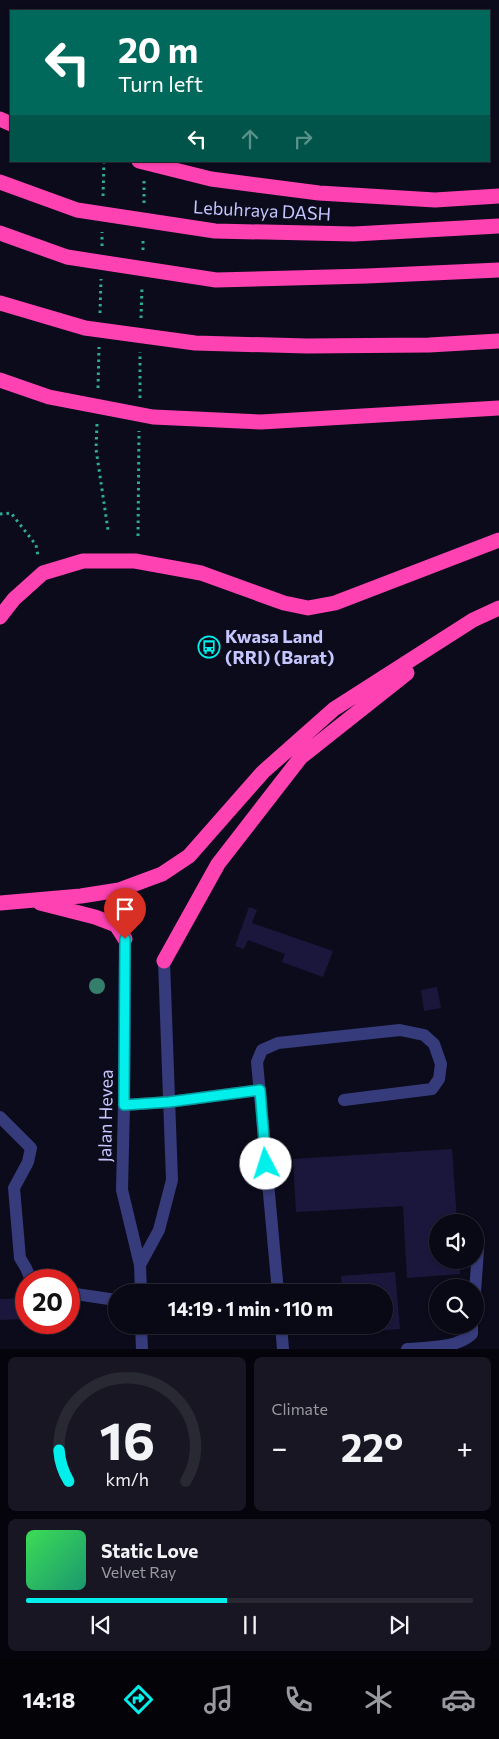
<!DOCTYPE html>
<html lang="en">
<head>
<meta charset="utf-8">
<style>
  :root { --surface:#090815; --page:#171622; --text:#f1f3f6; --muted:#999aa0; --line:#292934; --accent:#02efec }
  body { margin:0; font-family:Commissioner,sans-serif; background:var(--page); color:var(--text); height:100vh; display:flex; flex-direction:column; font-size:19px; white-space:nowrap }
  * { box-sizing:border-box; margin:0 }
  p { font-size:16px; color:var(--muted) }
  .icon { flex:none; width:28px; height:28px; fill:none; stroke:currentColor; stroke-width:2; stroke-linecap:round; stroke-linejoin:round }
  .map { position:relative; height:1349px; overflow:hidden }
  .side { display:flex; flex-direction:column; gap:8px; padding:8px; background:#05040c; flex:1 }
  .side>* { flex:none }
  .hud { position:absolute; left:10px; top:10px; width:480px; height:152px; border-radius:0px; box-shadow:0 1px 4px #0004,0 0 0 1px var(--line); background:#00695c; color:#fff; overflow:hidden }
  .controls { position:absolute; left:429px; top:1214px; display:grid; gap:10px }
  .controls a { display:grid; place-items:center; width:55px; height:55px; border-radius:50%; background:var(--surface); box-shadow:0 1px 4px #0004,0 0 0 1px var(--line); font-size:25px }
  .speed { position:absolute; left:15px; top:1269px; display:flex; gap:10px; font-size:25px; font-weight:700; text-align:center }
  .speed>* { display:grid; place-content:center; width:65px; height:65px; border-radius:50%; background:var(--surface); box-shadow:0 1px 4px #0004,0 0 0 1px var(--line); line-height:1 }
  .speed .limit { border:8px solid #d22; background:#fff; color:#111 }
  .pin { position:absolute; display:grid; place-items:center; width:42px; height:42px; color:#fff; margin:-51px -21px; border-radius:50% 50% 50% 0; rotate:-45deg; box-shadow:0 0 5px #0007 }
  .pin .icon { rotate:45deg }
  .me { position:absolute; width:55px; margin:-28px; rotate:355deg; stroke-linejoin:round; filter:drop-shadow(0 0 4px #0008) }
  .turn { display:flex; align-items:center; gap:18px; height:105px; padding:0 25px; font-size:22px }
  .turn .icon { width:65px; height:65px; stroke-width:2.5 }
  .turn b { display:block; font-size:35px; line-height:42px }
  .lanes { display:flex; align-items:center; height:48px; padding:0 25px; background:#0003; justify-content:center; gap:25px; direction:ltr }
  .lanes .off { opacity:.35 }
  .big { font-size:38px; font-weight:700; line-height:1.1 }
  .side .widget { flex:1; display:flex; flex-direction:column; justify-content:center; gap:8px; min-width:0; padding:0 18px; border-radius:8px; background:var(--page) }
  .side .dial { align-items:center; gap:0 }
  .dial svg { height:130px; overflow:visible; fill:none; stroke:var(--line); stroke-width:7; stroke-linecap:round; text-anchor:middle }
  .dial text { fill:var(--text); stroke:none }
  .song { display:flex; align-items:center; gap:15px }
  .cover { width:60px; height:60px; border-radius:8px; background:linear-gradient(135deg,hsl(130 70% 55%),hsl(160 70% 35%)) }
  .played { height:5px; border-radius:2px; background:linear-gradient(90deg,var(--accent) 45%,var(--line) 45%) }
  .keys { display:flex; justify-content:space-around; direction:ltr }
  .heat { display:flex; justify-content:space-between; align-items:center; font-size:28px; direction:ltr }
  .side .tiles { flex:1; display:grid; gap:8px; grid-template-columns:1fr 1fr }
  .widget:last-child { grid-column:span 2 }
  .trip { position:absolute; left:108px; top:1284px; width:285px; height:50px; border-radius:25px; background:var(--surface); box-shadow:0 1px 4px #0004,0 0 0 1px var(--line); font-weight:700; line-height:50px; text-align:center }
  .tabs { display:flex; height:80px; justify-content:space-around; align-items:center; background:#040308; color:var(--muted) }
  .tabs .icon { width:35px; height:35px }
  .tabs .current { color:var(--accent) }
  .tabs b { font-size:22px; color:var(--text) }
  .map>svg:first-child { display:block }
</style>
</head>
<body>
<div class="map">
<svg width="499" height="1349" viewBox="0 0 499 1349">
  <rect width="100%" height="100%" fill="#0c0b1c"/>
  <path fill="#1b173c" d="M249,907l8,3 -5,13 81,28 -10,26 -41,-15 3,-8 -37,-14 -4,9 -9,-3z
    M437,987l4,21 -17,3 -3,-21z
    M452,1149l5,73h-19v38h21l1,14 -53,4 -4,-72 -107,6 -3,-53z
    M395,1272l5,57 -54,4 -1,-8h39v-33h-41l-2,-16z
    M26,1298v21l-26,1v-21z"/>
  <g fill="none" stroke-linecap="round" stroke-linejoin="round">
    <path stroke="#2dac96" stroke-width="3" stroke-dasharray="2.5 4" stroke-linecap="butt" d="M103,196l1,-35
      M144,203v-24
      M102,246v-14
      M143,250v-13
      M100,313l1,-34
      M141,318l1,-31
      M98,388l1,-41
      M140,398v-46
      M97,424l-1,25 12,81
      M0,514l11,-1 25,32 2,11
      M138,536l1,-105"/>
    <path stroke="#363b7b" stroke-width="12" d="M125,939l-1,166 -2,85 18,75 1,27
      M124,1105l45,-3 91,-12
      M0,1117l31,31 -3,14 -14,26 6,70 6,10 5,12
      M140,1265l19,-35 13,-50 -8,-219
      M278,1292l-21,-230 5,-12 16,-7 122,-13 24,5 10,9 7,20 -2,15 -7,10 -88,11
      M475,1292l3,-42
      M69,1293l47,7
      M141,1325l1,24
      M281,1325l2,24
      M407,1349c22,-2 48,0 65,-15v-9"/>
    <path stroke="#fe42b1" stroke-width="15" d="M0,119l11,5
      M0,617l14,-18 29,-26 40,-12h52l66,12 83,30 24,5 27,-5 164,-63
      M0,903l81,-7 38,-6 43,-16 27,-18 74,-84 71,-63 139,-89 26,-12
      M40,903l55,14 21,8 9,14
      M164,961l54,-97 83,-107 106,-84"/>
    <path stroke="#fe42b1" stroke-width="15" d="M139,161l72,18 108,14 116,7 64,-4
      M0,182l77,28 138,21 139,3 145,-8
      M0,233l67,24 149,23 151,-4 132,-6
      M0,303l85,25 110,15 112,3 122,-1 70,-4
      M0,380l49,17 104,20 108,5 238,-14"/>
  </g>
  <circle fill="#347e6b" cx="97" cy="986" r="8"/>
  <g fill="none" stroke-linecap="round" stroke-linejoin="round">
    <g stroke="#019b99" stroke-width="12">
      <path id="route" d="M125,939l-1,166 45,-3 91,-12 6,74"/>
    </g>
    <use href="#route" stroke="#02efec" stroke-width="9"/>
  </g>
  <defs>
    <g id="bus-ring" transform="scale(1.125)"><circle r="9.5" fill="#0c0b1c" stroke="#02efec" stroke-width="1.5"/><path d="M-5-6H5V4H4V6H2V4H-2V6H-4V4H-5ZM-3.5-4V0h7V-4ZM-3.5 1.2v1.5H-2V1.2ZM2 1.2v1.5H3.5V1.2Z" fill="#02efec"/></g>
  </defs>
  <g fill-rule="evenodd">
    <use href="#bus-ring" x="209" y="647"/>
  </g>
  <g text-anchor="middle" stroke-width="5" stroke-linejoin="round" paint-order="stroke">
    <g font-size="18" fill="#c6c6ff" stroke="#0c0b1c">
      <text transform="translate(262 211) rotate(3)" y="6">Lebuhraya DASH</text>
      <text transform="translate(106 1116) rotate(-89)" y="6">Jalan Hevea</text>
    </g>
    <g font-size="18" font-weight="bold" fill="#c6c6ff" stroke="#0c0b1c" text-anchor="start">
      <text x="225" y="643">Kwasa Land<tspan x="225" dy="21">(RRI) (Barat)</tspan></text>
    </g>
  </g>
</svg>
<div class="controls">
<a><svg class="icon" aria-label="sound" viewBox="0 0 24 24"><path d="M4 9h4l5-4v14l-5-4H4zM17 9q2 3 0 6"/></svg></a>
<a><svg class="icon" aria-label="search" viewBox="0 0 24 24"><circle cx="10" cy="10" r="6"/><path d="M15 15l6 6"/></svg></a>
</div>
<div class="speed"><div class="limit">20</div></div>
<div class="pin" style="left:125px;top:939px;background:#d93025"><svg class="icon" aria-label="arrive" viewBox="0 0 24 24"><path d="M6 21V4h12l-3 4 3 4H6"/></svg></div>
<svg class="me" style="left:266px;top:1164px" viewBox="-20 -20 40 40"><circle r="19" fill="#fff"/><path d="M0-13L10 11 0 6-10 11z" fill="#02efec"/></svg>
<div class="trip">14:19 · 1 min · 110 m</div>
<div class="hud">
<div class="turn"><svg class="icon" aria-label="left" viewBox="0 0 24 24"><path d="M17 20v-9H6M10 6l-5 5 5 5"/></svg><div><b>20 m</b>Turn left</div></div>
<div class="lanes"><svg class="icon" aria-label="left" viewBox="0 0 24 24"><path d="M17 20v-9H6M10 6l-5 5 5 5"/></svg><svg class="icon off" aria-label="ahead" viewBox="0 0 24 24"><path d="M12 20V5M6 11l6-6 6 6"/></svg><svg class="icon off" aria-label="right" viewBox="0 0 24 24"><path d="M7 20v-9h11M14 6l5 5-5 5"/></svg></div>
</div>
</div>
<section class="side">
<div class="tiles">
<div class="widget dial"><svg viewBox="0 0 100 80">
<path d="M14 69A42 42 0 1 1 86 69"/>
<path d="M14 69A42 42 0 0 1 8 50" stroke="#02efec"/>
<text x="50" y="56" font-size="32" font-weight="700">16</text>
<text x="50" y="72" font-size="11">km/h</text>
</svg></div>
<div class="widget"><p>Climate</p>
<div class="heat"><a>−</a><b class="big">22°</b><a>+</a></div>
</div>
<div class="widget">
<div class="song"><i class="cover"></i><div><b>Static Love</b><p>Velvet Ray</p></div></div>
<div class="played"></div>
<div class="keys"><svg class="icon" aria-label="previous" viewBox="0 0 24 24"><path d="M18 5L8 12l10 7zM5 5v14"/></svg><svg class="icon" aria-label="pause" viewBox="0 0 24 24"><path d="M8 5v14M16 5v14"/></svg><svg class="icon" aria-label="next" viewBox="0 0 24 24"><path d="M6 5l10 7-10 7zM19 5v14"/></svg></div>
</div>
</div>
</section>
<nav class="tabs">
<b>14:18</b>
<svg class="icon current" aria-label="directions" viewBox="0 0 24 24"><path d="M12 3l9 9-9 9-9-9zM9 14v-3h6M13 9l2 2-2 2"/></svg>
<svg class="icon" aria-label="music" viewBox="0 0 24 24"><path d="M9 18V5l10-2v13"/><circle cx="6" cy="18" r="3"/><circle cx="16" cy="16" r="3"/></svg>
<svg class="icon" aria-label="phone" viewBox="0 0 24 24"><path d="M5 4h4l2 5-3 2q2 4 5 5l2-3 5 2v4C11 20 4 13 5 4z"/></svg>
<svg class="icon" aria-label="climate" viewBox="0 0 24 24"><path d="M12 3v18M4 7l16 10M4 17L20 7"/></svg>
<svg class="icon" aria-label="car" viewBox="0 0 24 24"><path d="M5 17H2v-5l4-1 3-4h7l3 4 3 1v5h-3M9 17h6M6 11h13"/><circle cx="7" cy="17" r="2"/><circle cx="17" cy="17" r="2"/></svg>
</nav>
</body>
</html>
